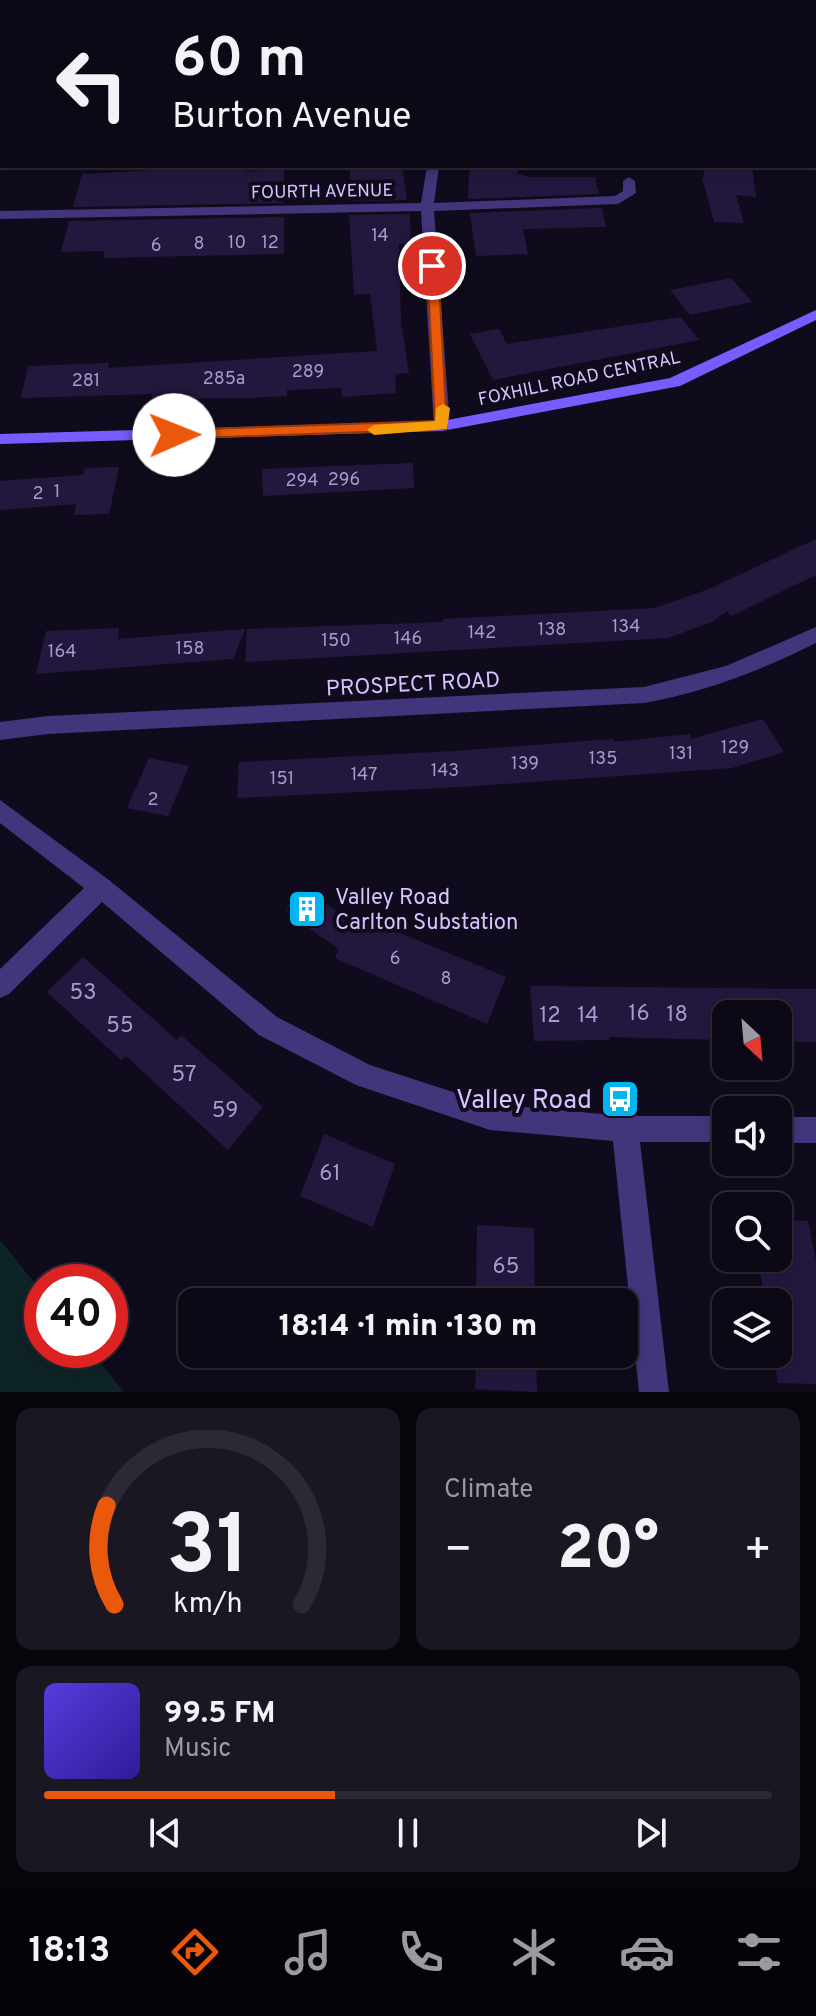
<!DOCTYPE html>
<html lang="en">
<head>
<meta charset="utf-8">
<style>
  :root { --surface:#0c0815; --page:#1a1622; --text:#f1f3f6; --muted:#9a9aa0; --line:#2c2934; --accent:#ea580c }
  body { margin:0; font-family:Overpass,sans-serif; background:var(--page); color:var(--text); height:100vh; display:flex; flex-direction:column; font-size:30px; white-space:nowrap }
  * { box-sizing:border-box; margin:0 }
  p { font-size:26px; color:var(--muted) }
  .icon { flex:none; width:44px; height:44px; fill:none; stroke:currentColor; stroke-width:2; stroke-linecap:round; stroke-linejoin:round }
  .map { position:relative; height:1392px; overflow:hidden }
  .side { display:flex; flex-direction:column; gap:16px; padding:16px; background:#07040c; flex:1 }
  .side>* { flex:none }
  .hud { position:absolute; left:0px; top:0px; width:816px; height:168px; box-shadow:0 4px 12px #0003,0 0 0 2px var(--line); background:#0c0815; color:var(--text); overflow:hidden }
  .needle { width:52px; rotate:154deg }
  .controls { position:absolute; left:712px; top:1000px; display:grid; gap:16px }
  .controls a { display:grid; place-items:center; width:80px; height:80px; border-radius:16px; background:var(--surface); box-shadow:0 4px 12px #0003,0 0 0 2px var(--line); font-size:40px }
  .speed { position:absolute; left:24px; top:1264px; display:flex; gap:16px; font-size:40px; font-weight:700; text-align:center }
  .speed>* { display:grid; place-content:center; width:104px; height:104px; border-radius:50%; background:var(--surface); box-shadow:0 4px 12px #0003,0 0 0 2px var(--line); line-height:1 }
  .speed .limit { border:12px solid #d22; background:#fff; color:#111 }
  .pin { position:absolute; display:grid; place-items:center; width:68px; height:68px; color:#fff; margin:-34px; border:4px solid #fff; border-radius:50%; box-shadow:0 2px 8px #0007 }
  .me { position:absolute; width:88px; margin:-44px; rotate:89deg; stroke-linejoin:round; filter:drop-shadow(0 0 6px #0008) }
  .turn { display:flex; align-items:center; gap:28px; height:168px; padding:0 40px; font-size:36px }
  .turn .icon { width:104px; height:104px; stroke-width:2.5 }
  .turn b { display:block; font-size:56px; line-height:68px }
  .big { font-size:60px; font-weight:800; line-height:1.1 }
  .side .tile { flex:1; display:flex; flex-direction:column; justify-content:center; gap:12px; min-width:0; padding:0 28px; border-radius:16px; background:var(--page) }
  .side .dial { align-items:center; gap:0 }
  .dial svg { height:208px; overflow:visible; fill:none; stroke:var(--line); stroke-width:7; stroke-linecap:round; text-anchor:middle }
  .dial text { fill:var(--text); stroke:none }
  .song { display:flex; align-items:center; gap:24px }
  .cover { width:96px; height:96px; border-radius:12px; background:linear-gradient(135deg,hsl(250 70% 55%),hsl(250 70% 35%)) }
  .played { height:8px; border-radius:4px; background:linear-gradient(90deg,var(--accent) 40%,var(--line) 40%) }
  .keys { display:flex; justify-content:space-around; direction:ltr }
  .heat { display:flex; justify-content:space-between; align-items:center; font-size:44px; direction:ltr }
  .side .tiles { flex:1; display:grid; gap:16px; grid-template-columns:1fr 1fr }
  .tile:last-child { grid-column:span 2 }
  .trip { position:absolute; left:178px; top:1288px; width:460px; height:80px; border-radius:16px; background:var(--surface); box-shadow:0 4px 12px #0003,0 0 0 2px var(--line); font-weight:800; line-height:80px; text-align:center }
  .tab-bar { display:flex; height:128px; justify-content:space-around; align-items:center; background:#050308; color:var(--muted) }
  .tab-bar .icon { width:56px; height:56px }
  .tab-bar .current { color:var(--accent) }
  .tab-bar b { font-size:36px; color:var(--text) }
  .map>svg:first-child { display:block }
</style>
</head>
<body>
<div class="map">
<svg width="816" height="1392" viewBox="0 0 816 1392">
  <rect width="100%" height="100%" fill="#100b1c"/>
  <path fill="#0e2326" d="M0,1240l42,52v58h48l34,42h-124z"/>
  <path fill="#24173d" d="M223,166h22l-1,5 40,-2v34l-211,4 9,-33z
    M350,166h52l5,34 -57,1z
    M473,166h45l-1,8 13,3h65l4,17 -131,5 1,-26z
    M703,166h49l4,31 -20,-2 8,28 -30,-1 -12,-45h2z
    M602,208l4,19 -83,2 5,25 -52,2 -6,-43z
    M410,214l1,29 -12,1 2,78 8,51 -14,1 1,19 -54,4 -1,-9 -54,2v6l-38,2 -97,1v-5l-131,4 7,-32 81,-3 -1,5 269,-17 -7,-57 -16,1 -5,-80z
    M284,217v37l-181,4 2,-7 -44,1 8,-31z
    M731,278l21,24 -62,13 -20,-25z
    M681,317l18,23 -206,40 -23,-46 29,-5 8,15z
    M413,463l1,25 -151,8 -1,-27z
    M119,467l-10,47 -35,1 2,-11 -76,6v-29l83,-6 2,-7z
    M816,539v36l-85,41 -4,-5 -15,11 -44,16 -423,24 2,-33 196,-7v-3l212,-11 54,-19z
    M119,628l-1,11 127,-10 -12,30 -197,15 10,-43z
    M763,719l21,33 -52,16 -271,19 -224,11 2,-36 216,-11 158,-12 1,3 76,-8 1,5z
    M149,758l40,8 -21,50 -41,-8z
    M304,889l49,34 4,-8 149,62 -19,47 -152,-66 4,-9 -53,-37z
    M83,957l94,83 4,-5 82,72 -35,43 -102,-94 -5,4 -74,-68z
    M530,986l286,3v53l-38,-1v-27h-52v26l-117,-3v3l-75,1z
    M324,1134l71,30 -22,63 -73,-31z
    M778,1220l30,1 8,40v123l-38,-1 -5,-29h5v-52h-13l-7,-44h20z
    M477,1225l57,3 1,74h-59z
    M476,1354h60l1,38 -62,-3z"/>
  <g fill="none" stroke-linecap="round" stroke-linejoin="round">
    <path stroke="#2ba2ad" stroke-width="3" stroke-dasharray="2 3" stroke-linecap="butt" d="M483,0l3,2"/>
    <path fill="#42357b" fill-rule="evenodd" d="M119,0h11l-12,2z
      M0,65h2v6h-2z
      M2,124v9l-2,1v-9z
      M427,166h12l-5,37 181,-7 8,-5v-10l6,-4 6,4 1,12 -18,11 -184,7 16,215 -8,5 -8,-5 -13,-215 -421,8v-8l421,-8z
      M816,627v16c-56,28 -111,49 -172,60l-596,31 -48,6v-18l48,-6 596,-29 82,-21z
      M0,800l109,80 168,137 93,48 120,39 135,12h101v26h-86l29,250h-30l-26,-251 -123,-11 -134,-45 -97,-50 -157,-133 -93,92 -9,4v-29l84,-81 -84,-65z
      M778,1117h38v26h-38z"/>
    <path fill="#785cff" fill-rule="evenodd" d="M816,310v10l-136,66 -238,45 -442,13v-10l442,-13 228,-43z"/>
  </g>
  <path fill="#ea580c" stroke="#983908" stroke-width="2" d="M427,263l11,3 9,163 -278,10v-7l5,-2 261,-9z"/>
  <path fill="#f59e0b" d="M443,404l7,4 -3,21 -73,6 -7,-5 7,-5 61,-4 1,-13z"/>
  <defs>
    <g id="building-square" transform="scale(2)"><rect x="-9" y="-9" width="18" height="18" rx="4" fill="#00b5f0" stroke="#100b1c"/><path d="M-4-6H4V6H1V3H-1V6H-4ZM-2.5-4.3h1.7v1.8h-1.7ZM.8-4.3h1.7v1.8H.8ZM-2.5-1h1.7V.8h-1.7ZM.8-1h1.7V.8H.8Z" fill="#fff"/></g>
    <g id="bus-square" transform="scale(2)"><rect x="-9" y="-9" width="18" height="18" rx="4" fill="#00b5f0" stroke="#100b1c"/><path d="M-5-6H5V4H4V6H2V4H-2V6H-4V4H-5ZM-3.5-4V0h7V-4ZM-3.5 1.2v1.5H-2V1.2ZM2 1.2v1.5H3.5V1.2Z" fill="#fff"/></g>
  </defs>
  <g fill-rule="evenodd">
    <use href="#building-square" x="307" y="909"/>
    <use href="#bus-square" x="620" y="1099"/>
  </g>
  <g text-anchor="middle" stroke-width="8" stroke-linejoin="round" paint-order="stroke">
    <g font-size="18" fill="#d4c5ff" stroke="#100b1c">
      <text transform="translate(322 191) rotate(-1)" y="6">FOURTH AVENUE</text>
      <text transform="translate(579 378) rotate(-12)" y="6">FOXHILL ROAD CENTRAL</text>
    </g>
    <g font-size="18" fill="#a89ace">
      <text x="380" y="241">14</text>
      <text x="237" y="248">10</text>
      <text x="270" y="248">12</text>
      <text x="199" y="249">8</text>
      <text x="156" y="251">6</text>
      <text x="308" y="377">289</text>
      <text x="224" y="384">285a</text>
      <text x="86" y="386">281</text>
      <text x="344" y="485">296</text>
      <text x="302" y="486">294</text>
      <text x="57" y="497">1</text>
      <text x="38" y="499">2</text>
      <text x="626" y="632">134</text>
      <text x="552" y="635">138</text>
      <text x="482" y="638">142</text>
      <text x="408" y="644">146</text>
      <text x="336" y="646">150</text>
      <text x="190" y="654">158</text>
      <text x="62" y="657">164</text>
      <text x="735" y="753">129</text>
      <text x="681" y="759">131</text>
      <text x="603" y="764">135</text>
      <text x="525" y="769">139</text>
      <text x="445" y="776">143</text>
      <text x="364" y="780">147</text>
      <text x="282" y="784">151</text>
      <text x="153" y="805">2</text>
      <text x="395" y="964">6</text>
      <text x="446" y="984">8</text>
    </g>
    <g font-size="22" fill="#d4c5ff" stroke="#100b1c">
      <text transform="translate(413 683) rotate(-3)" y="8">PROSPECT ROAD</text>
    </g>
    <g font-size="22" fill="#d4c5ff" stroke="#100b1c" text-anchor="start">
      <text x="335" y="904">Valley Road<tspan x="335" dy="25">Carlton Substation</tspan></text>
    </g>
    <g font-size="22" fill="#a89ace">
      <text x="83" y="999">53</text>
      <text x="639" y="1020">16</text>
      <text x="677" y="1021">18</text>
      <text x="550" y="1022">12</text>
      <text x="588" y="1022">14</text>
      <text x="120" y="1032">55</text>
      <text x="184" y="1081">57</text>
      <text x="225" y="1117">59</text>
      <text x="330" y="1180">61</text>
      <text x="506" y="1273">65</text>
    </g>
    <g font-size="26" fill="#d4c5ff" stroke="#100b1c" text-anchor="end">
      <text x="592" y="1108">Valley Road</text>
    </g>
  </g>
</svg>
<div class="controls">
<a><svg class="needle" viewBox="-14 -14 28 28"><path d="M0-13l5 13h-10z" fill="#e53935"/><path d="M0 13l5-13h-10z" fill="#9a9aa0"/></svg></a>
<a><svg class="icon" aria-label="sound" viewBox="0 0 24 24"><path d="M4 9h4l5-4v14l-5-4H4zM17 9q2 3 0 6"/></svg></a>
<a><svg class="icon" aria-label="search" viewBox="0 0 24 24"><circle cx="10" cy="10" r="6"/><path d="M15 15l6 6"/></svg></a>
<a><svg class="icon" aria-label="layers" viewBox="0 0 24 24"><path d="M12 4l9 5-9 5-9-5zM3 14l9 5 9-5"/></svg></a>
</div>
<div class="speed"><div class="limit">40</div></div>
<div class="pin" style="left:432px;top:266px;background:#d93025"><svg class="icon" aria-label="arrive" viewBox="0 0 24 24"><path d="M6 21V4h12l-3 4 3 4H6"/></svg></div>
<svg class="me" style="left:174px;top:435px" viewBox="-20 -20 40 40"><circle r="19" fill="#fff"/><path d="M0-13L10 11 0 6-10 11z" fill="#ea580c"/></svg>
<div class="trip">18:14 · 1 min · 130 m</div>
<div class="hud">
<div class="turn"><svg class="icon" aria-label="left" viewBox="0 0 24 24"><path d="M17 20v-9H6M10 6l-5 5 5 5"/></svg><div><b>60 m</b>Burton Avenue</div></div>
</div>
</div>
<section class="side">
<div class="tiles">
<div class="tile dial"><svg viewBox="0 0 100 80">
<path d="M14 69A42 42 0 1 1 86 69"/>
<path d="M14 69A42 42 0 0 1 11 31" stroke="#ea580c"/>
<text x="50" y="56" font-size="32" font-weight="700">31</text>
<text x="50" y="72" font-size="11">km/h</text>
</svg></div>
<div class="tile"><p>Climate</p>
<div class="heat"><a>−</a><b class="big">20°</b><a>+</a></div>
</div>
<div class="tile">
<div class="song"><i class="cover"></i><div><b>99.5 FM</b><p>Music</p></div></div>
<div class="played"></div>
<div class="keys"><svg class="icon" aria-label="previous" viewBox="0 0 24 24"><path d="M18 5L8 12l10 7zM5 5v14"/></svg><svg class="icon" aria-label="pause" viewBox="0 0 24 24"><path d="M8 5v14M16 5v14"/></svg><svg class="icon" aria-label="next" viewBox="0 0 24 24"><path d="M6 5l10 7-10 7zM19 5v14"/></svg></div>
</div>
</div>
</section>
<nav class="tab-bar">
<b>18:13</b>
<svg class="icon current" aria-label="directions" viewBox="0 0 24 24"><path d="M12 3l9 9-9 9-9-9zM9 14v-3h6M13 9l2 2-2 2"/></svg>
<svg class="icon" aria-label="music" viewBox="0 0 24 24"><path d="M9 18V5l10-2v13"/><circle cx="6" cy="18" r="3"/><circle cx="16" cy="16" r="3"/></svg>
<svg class="icon" aria-label="phone" viewBox="0 0 24 24"><path d="M5 4h4l2 5-3 2q2 4 5 5l2-3 5 2v4C11 20 4 13 5 4z"/></svg>
<svg class="icon" aria-label="climate" viewBox="0 0 24 24"><path d="M12 3v18M4 7l16 10M4 17L20 7"/></svg>
<svg class="icon" aria-label="car" viewBox="0 0 24 24"><path d="M5 17H2v-5l4-1 3-4h7l3 4 3 1v5h-3M9 17h6M6 11h13"/><circle cx="7" cy="17" r="2"/><circle cx="17" cy="17" r="2"/></svg>
<svg class="icon" aria-label="filters" viewBox="0 0 24 24"><path d="M4 7h16M4 17h16"/><circle cx="9" cy="7" r="2"/><circle cx="15" cy="17" r="2"/></svg>
</nav>
</body>
</html>
